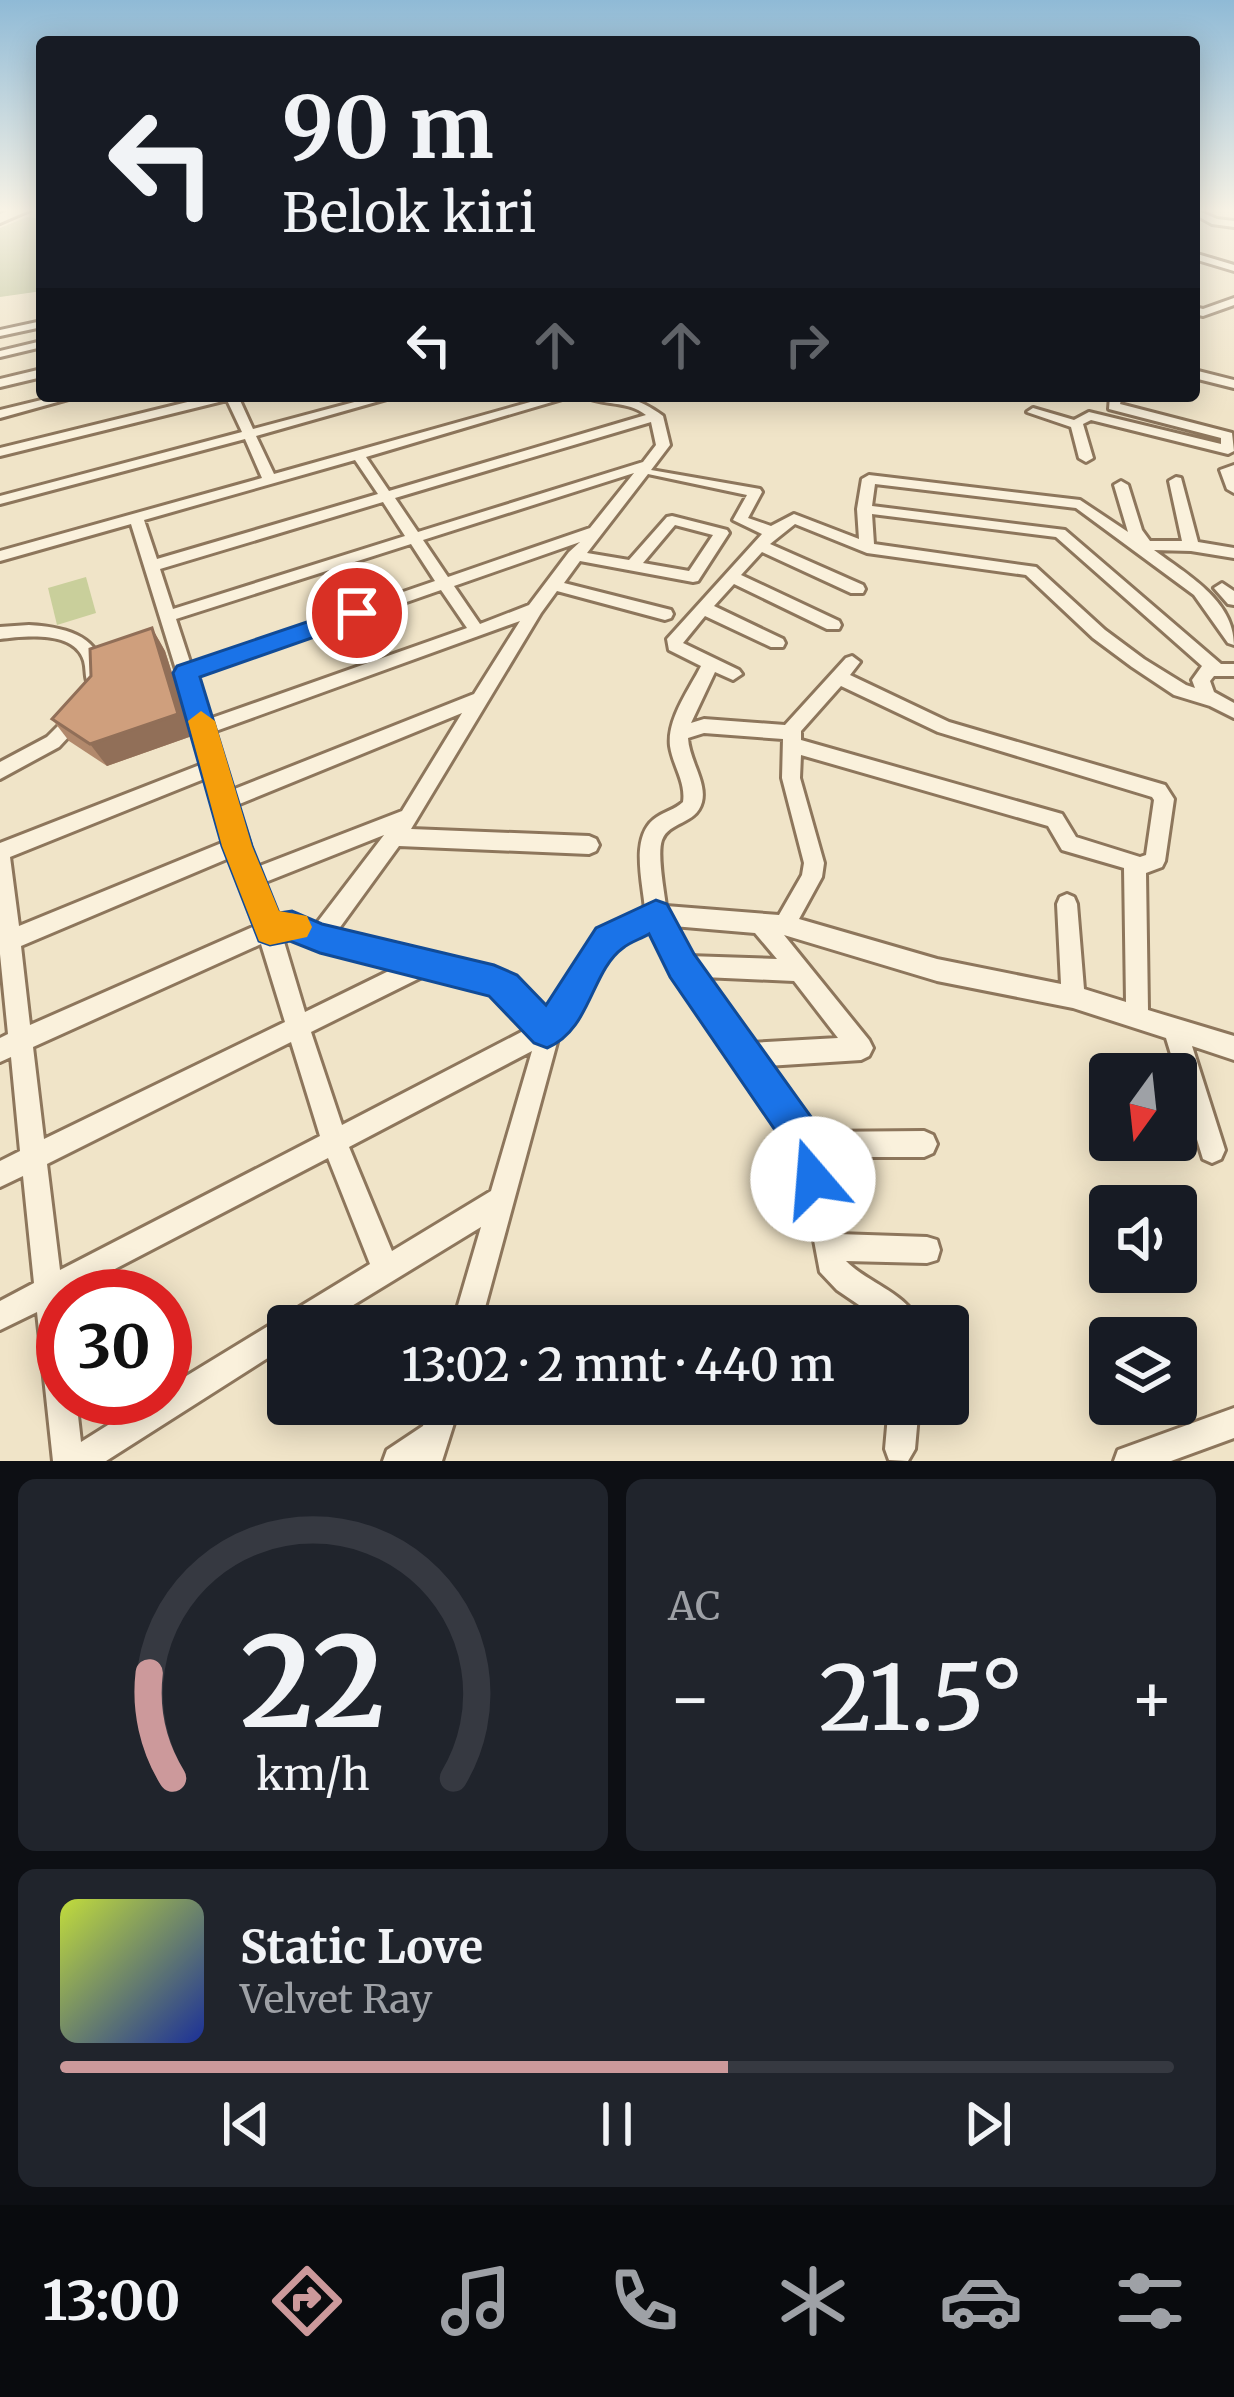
<!DOCTYPE html>
<html lang="id">
<head>
<meta charset="utf-8">
<style>
  :root { --surface:#171b24; --page:#20242c; --text:#f1f3f6; --muted:#9ea1a6; --line:#363941; --accent:#cc999b }
  body { margin:0; font-family:Merriweather,serif; background:var(--page); color:var(--text); height:100vh; display:flex; flex-direction:column; font-size:45px; white-space:nowrap }
  * { box-sizing:border-box; margin:0 }
  p { font-size:39px; color:var(--muted) }
  .icon { flex:none; width:66px; height:66px; fill:none; stroke:currentColor; stroke-width:2; stroke-linecap:round; stroke-linejoin:round }
  .map { position:relative; height:1461px; overflow:hidden }
  .sheet { display:flex; flex-direction:column; gap:18px; padding:18px; background:#0d0f14; flex:1 }
  .sheet>* { flex:none }
  .banner { position:absolute; left:36px; top:36px; width:1164px; height:366px; border-radius:12px; box-shadow:0 6px 30px #0003; background:#171b24; color:var(--text); overflow:hidden }
  .needle { width:78px; rotate:195deg }
  .fabs { position:absolute; left:1089px; top:1053px; display:grid; gap:24px }
  .fabs a { display:grid; place-items:center; width:108px; height:108px; border-radius:12px; background:var(--surface); box-shadow:0 6px 30px #0003; font-size:60px }
  .speed { position:absolute; left:36px; top:1269px; display:flex; gap:24px; font-size:60px; font-weight:700; text-align:center }
  .speed>* { display:grid; place-content:center; width:156px; height:156px; border-radius:50%; background:var(--surface); box-shadow:0 6px 30px #0003; line-height:1 }
  .speed .limit { border:18px solid #d22; background:#fff; color:#111 }
  .pin { position:absolute; display:grid; place-items:center; width:102px; height:102px; color:#fff; margin:-51px; border:6px solid #fff; border-radius:50%; box-shadow:0 3px 12px #0007 }
  .me { position:absolute; width:132px; margin:-66px; rotate:342deg; stroke-linejoin:round; filter:drop-shadow(0 0 9px #0008) }
  .turn { display:flex; align-items:center; gap:42px; height:252px; padding:0 48px; font-size:54px }
  .turn .icon { width:156px; height:156px; stroke-width:2.5 }
  .turn b { display:block; font-size:84px; line-height:102px }
  .lanes { display:flex; align-items:center; height:114px; padding:0 48px; background:#0003; justify-content:center; gap:60px; direction:ltr }
  .lanes .off { opacity:.35 }
  .big { font-size:90px; font-weight:600; line-height:1.1 }
  .sheet .card { flex:1; display:flex; flex-direction:column; justify-content:center; gap:18px; min-width:0; padding:0 42px; border-radius:18px; background:var(--page) }
  .sheet .dial { align-items:center; gap:0 }
  .dial svg { height:312px; overflow:visible; fill:none; stroke:var(--line); stroke-width:7; stroke-linecap:round; text-anchor:middle }
  .dial text { fill:var(--text); stroke:none }
  .song { display:flex; align-items:center; gap:36px }
  .cover { width:144px; height:144px; border-radius:18px; background:linear-gradient(135deg,hsl(70 70% 55%),hsl(230 70% 35%)) }
  .played { height:12px; border-radius:6px; background:linear-gradient(90deg,var(--accent) 60%,var(--line) 60%) }
  .keys { display:flex; justify-content:space-around; direction:ltr }
  .heat { display:flex; justify-content:space-between; align-items:center; font-size:66px; direction:ltr }
  .sheet .tiles { flex:1; display:grid; gap:18px; grid-template-columns:1fr 1fr }
  .card:last-child { grid-column:span 2 }
  .trip { position:absolute; left:267px; top:1305px; width:702px; height:120px; border-radius:12px; background:var(--surface); box-shadow:0 6px 30px #0003; font-weight:600; line-height:120px; text-align:center }
  .tab-bar { display:flex; height:192px; justify-content:space-around; align-items:center; background:#090b0e; color:var(--muted) }
  .tab-bar .icon { width:84px; height:84px }
  .tab-bar .active { color:var(--accent) }
  .tab-bar b { font-size:54px; color:var(--text) }
  .map>svg:first-child { display:block }
</style>
</head>
<body>
<div class="map">
<svg width="1234" height="1461" viewBox="0 0 1234 1461">
  <rect width="100%" height="100%" fill="#f0e4c8"/>
  <path fill="#c9cf9b" d="M86,577l10,36 -39,12 -9,-37z"/>
  <path fill="#bfc49a" d="M27,217l15,2v72l-42,6v-69z"/>
  <g fill="none" stroke-linecap="round" stroke-linejoin="round">
    <g stroke="#8d765c" stroke-width="6">
      <path id="street" d="M1194,209l23,10 17,2v6l-22,-3 -18,-10z
        M1194,253l40,12v6l-40,-12z
        M1234,298v7l-31,11 -9,-2v-7l9,2z
        M42,321v6l-42,9v-6z
        M42,341v6l-42,10v-6z
        M42,369v8l-42,10v-8z
        M1194,370l40,10v8l-40,-10z
        M58,396h21l-79,22v-8z
        M212,396h26l15,33 124,-33h20l-141,40 18,38 278,-78h20l-206,61 23,34 257,-76c-19,-15 -43,-9 -63,-19 35,0 52,-1 80,20l7,29 -19,25 109,19 2,3 -14,26 23,8 23,-12 65,25 -2,-30 5,-30 7,-4 211,25 48,32 -14,-47 7,-4 7,4 14,45 8,11h32l-13,-60 7,-4 5,1 17,64 36,6v10l-43,-7 -37,-1c32,24 80,50 80,95l-6,-2 -34,-48 -118,-87 -201,-24 -3,22 193,24 156,134h13v12h-20l-4,5 4,11 20,11v15l-24,-12 -36,-11 -42,-28 -39,-29 -67,-63 -159,-22 -72,-29 -25,20 93,41 2,4 -2,4h-12l-89,-41 -21,23 98,46 2,4 -2,4h-12l-93,-45 -20,22 69,33 2,4 -2,4h-12l-66,-31 -22,27 56,27 3,4 -9,6 -18,-8 -24,51 13,-4 81,6 61,-67 6,-2 8,6 -10,13 99,47 216,63 9,14 -9,62 -3,6 -16,6 2,137 86,26v24l-42,-14 33,104 -4,9 -9,4 -9,-4 -37,-121 -93,-30 -136,-27 -153,-46 85,105 4,8 -4,8 -8,4 -94,6 48,66 109,-1 9,4 4,9 -4,9 -9,4h-100l14,77 89,3 10,3 3,10 -3,10 -10,3 -81,-2c24,24 61,31 75,65h-31l-53,-36 -17,-18 -23,-122 -123,-177 -23,-45 -36,18 -36,64 -20,25 -79,291h-28l29,-99 -162,99h-31v19l-182,116h-53l-16,-149 -37,18v-29l34,-18 -11,-107 -23,11v-26l20,-10 -9,-94 -11,5v-24l8,-4 -8,-80v-111l205,-80 -74,-239 -131,37v-10l262,-73 -17,-39 -245,65v-8l242,-64 -15,-32 -227,56v-8zM651,422l5,23 -13,17 -225,70 -23,-34zM355,460l23,34 -221,65 -13,-39zM634,473l-44,55 -142,49 -25,-37zM648,474l99,21 -14,25 29,14 -95,105 2,11 32,16c-12,24 -34,53 -31,80 3,20 16,36 13,56 -9,8 -17,9 -26,15 -28,18 -14,65 -12,93l-46,22 -36,62 -16,20 -34,-36 -11,-5 -164,-43 61,-84 190,8 7,-3 3,-6 -3,-6 -7,-3 -178,-7 130,-216 16,-22 108,29 6,-2 2,-4 -2,-4 -107,-27 16,-22 113,21 5,-1 31,-48 -2,-3 -55,-14 -5,1 -38,43 -42,-7zM383,502l22,34 -232,73 -13,-40zM872,514l184,23 146,129 -10,14 3,8 -9,-3 -42,-26 -39,-29 -69,-63 -162,-23zM675,525l38,10 -24,36 -46,-8zM580,542l-11,10 -40,53 -49,19 -26,-38zM411,544l24,37 -244,84 -15,-46zM441,590l26,38 -258,91 -14,-43zM520,621l-46,73 -242,96 -19,-58zM841,686l97,46 214,65 2,3 -8,55 -6,2 -64,-20 -14,-23 -7,-2 -254,-72v-9zM462,713l-60,98 -145,56 -20,-62zM704,733l79,6 -1,39 22,85 -2,12 -23,40 -113,-9c-2,-16 -9,-52 -4,-66 7,-19 34,-15 40,-38 5,-20 -13,-42 -14,-64zM801,755l247,71 14,24 62,18 2,134 -42,-13 -7,-85 -3,-7 -7,-3 -7,3 -3,7 4,80 -124,-25 -138,-40 23,-42 2,-14 -24,-85zM209,777l20,63 -210,86 -9,-69zM384,835l-68,89 -35,-9 -7,3 -11,-35zM234,856l21,70 -225,99 -9,-79zM673,926l82,7 22,26 -89,-3zM282,935l37,13 5,-2 75,20 -94,46zM261,944l24,78 -241,117 -11,-92zM428,974l69,20 32,34 -187,97 -31,-93zM703,977l91,4 44,57 -87,5zM291,1042l29,94 -260,134 -13,-106zM532,1051l-41,140 -99,60 -43,-104zM328,1158l42,106 -205,125v9h-14l-70,44 -5,-44h-13v-102z
        M1110,396h12l-2,8 112,29 2,18 -6,3 -137,-34 -8,4 10,34 -7,4 -7,-4 -8,-31 -44,-15 6,-4 41,12 15,-8 132,32v-6l-112,-29z
        M1234,465v28l-7,-4 -7,-19z
        M1222,583l12,8v14l-6,-1 -14,-16z
        M29,625c36,2 80,12 70,56h-12c-2,-6 -1,-13 -3,-20 -9,-31 -60,-25 -84,-22v-12z
        M77,711l9,7 -27,29 -59,32v-17l47,-25 24,-24z
        M430,1404h30l-18,57h-59l4,-11 36,-24z
        M889,1404h30l-4,45 -7,12 -19,-1 -4,-11z
        M1234,1408v30l-63,23h-57l4,-11z"/>
    </g>
    <g stroke="#6f573f" stroke-width="6">
      <path id="secondary" d="M13,209h19l-32,14v-9z"/>
    </g>
    <use href="#street" fill="#faf1dc" fill-rule="evenodd"/>
    <use href="#secondary" fill="#faf1dc" fill-rule="evenodd"/>
  </g>
  <path fill="#b2896c" d="M152,628l13,23 27,85 -85,30 -38,-25 -17,-22 39,-43z"/>
  <path fill="#916f58" d="M152,628l13,23 27,85 -85,30 -17,-22z"/>
  <path fill="#cf9f7d" stroke="#916f58" stroke-width="3" d="M152,628l26,86 -88,30 -38,-25 39,-43 -1,-27z"/>
  <linearGradient id="sky" x2="0" y2="1"><stop stop-color="#8fbad6"/><stop offset="0.51" stop-color="#f8f3e6"/><stop offset="1" stop-color="#f8f3e6" stop-opacity="0"/></linearGradient>
  <rect width="1234" height="413" fill="url(#sky)"/>
  <path fill="#1a73e8" stroke="#114b97" stroke-width="3" d="M357,605l9,2v12l-166,58 52,169 27,67 13,-2 30,13 172,41 23,10 29,30 50,-77 60,-28 11,4 27,50 128,178 10,47 -5,13 -14,6 -14,-6 -9,-40 -120,-175 -21,-43c-8,5 -19,8 -26,14 -32,23 -32,82 -76,100l-13,-5 -45,-47 -169,-43 -30,-12 -20,4 -11,-4 -37,-95 -49,-173 4,-7z"/>
  <path fill="#f59e0b" d="M201,711l14,10 37,125 27,65 28,5 5,11 -5,10 -37,8 -11,-4 -37,-95 -34,-125z"/>
</svg>
<div class="fabs">
<a><svg class="needle" viewBox="-14 -14 28 28"><path d="M0-13l5 13h-10z" fill="#e53935"/><path d="M0 13l5-13h-10z" fill="#9ea1a6"/></svg></a>
<a><svg class="icon" aria-label="sound" viewBox="0 0 24 24"><path d="M4 9h4l5-4v14l-5-4H4zM17 9q2 3 0 6"/></svg></a>
<a><svg class="icon" aria-label="layers" viewBox="0 0 24 24"><path d="M12 4l9 5-9 5-9-5zM3 14l9 5 9-5"/></svg></a>
</div>
<div class="speed"><div class="limit">30</div></div>
<div class="pin" style="left:357px;top:613px;background:#d93025"><svg class="icon" aria-label="arrive" viewBox="0 0 24 24"><path d="M6 21V4h12l-3 4 3 4H6"/></svg></div>
<svg class="me" style="left:813px;top:1179px" viewBox="-20 -20 40 40"><circle r="19" fill="#fff"/><path d="M0-13L10 11 0 6-10 11z" fill="#1a73e8"/></svg>
<div class="trip">13:02 · 2 mnt · 440 m</div>
<div class="banner">
<div class="turn"><svg class="icon" aria-label="left" viewBox="0 0 24 24"><path d="M17 20v-9H6M10 6l-5 5 5 5"/></svg><div><b>90 m</b>Belok kiri</div></div>
<div class="lanes"><svg class="icon" aria-label="left" viewBox="0 0 24 24"><path d="M17 20v-9H6M10 6l-5 5 5 5"/></svg><svg class="icon off" aria-label="ahead" viewBox="0 0 24 24"><path d="M12 20V5M6 11l6-6 6 6"/></svg><svg class="icon off" aria-label="ahead" viewBox="0 0 24 24"><path d="M12 20V5M6 11l6-6 6 6"/></svg><svg class="icon off" aria-label="right" viewBox="0 0 24 24"><path d="M7 20v-9h11M14 6l5 5-5 5"/></svg></div>
</div>
</div>
<section class="sheet">
<div class="tiles">
<div class="card dial"><svg viewBox="0 0 100 80">
<path d="M14 69A42 42 0 1 1 86 69"/>
<path d="M14 69A42 42 0 0 1 8 42" stroke="#cc999b"/>
<text x="50" y="56" font-size="32" font-weight="700">22</text>
<text x="50" y="72" font-size="11">km/h</text>
</svg></div>
<div class="card"><p>AC</p>
<div class="heat"><a>−</a><b class="big">21.5°</b><a>+</a></div>
</div>
<div class="card">
<div class="song"><i class="cover"></i><div><b>Static Love</b><p>Velvet Ray</p></div></div>
<div class="played"></div>
<div class="keys"><svg class="icon" aria-label="previous" viewBox="0 0 24 24"><path d="M18 5L8 12l10 7zM5 5v14"/></svg><svg class="icon" aria-label="pause" viewBox="0 0 24 24"><path d="M8 5v14M16 5v14"/></svg><svg class="icon" aria-label="next" viewBox="0 0 24 24"><path d="M6 5l10 7-10 7zM19 5v14"/></svg></div>
</div>
</div>
</section>
<nav class="tab-bar">
<b>13:00</b>
<svg class="icon active" aria-label="directions" viewBox="0 0 24 24"><path d="M12 3l9 9-9 9-9-9zM9 14v-3h6M13 9l2 2-2 2"/></svg>
<svg class="icon" aria-label="music" viewBox="0 0 24 24"><path d="M9 18V5l10-2v13"/><circle cx="6" cy="18" r="3"/><circle cx="16" cy="16" r="3"/></svg>
<svg class="icon" aria-label="phone" viewBox="0 0 24 24"><path d="M5 4h4l2 5-3 2q2 4 5 5l2-3 5 2v4C11 20 4 13 5 4z"/></svg>
<svg class="icon" aria-label="climate" viewBox="0 0 24 24"><path d="M12 3v18M4 7l16 10M4 17L20 7"/></svg>
<svg class="icon" aria-label="car" viewBox="0 0 24 24"><path d="M5 17H2v-5l4-1 3-4h7l3 4 3 1v5h-3M9 17h6M6 11h13"/><circle cx="7" cy="17" r="2"/><circle cx="17" cy="17" r="2"/></svg>
<svg class="icon" aria-label="filters" viewBox="0 0 24 24"><path d="M4 7h16M4 17h16"/><circle cx="9" cy="7" r="2"/><circle cx="15" cy="17" r="2"/></svg>
</nav>
</body>
</html>
